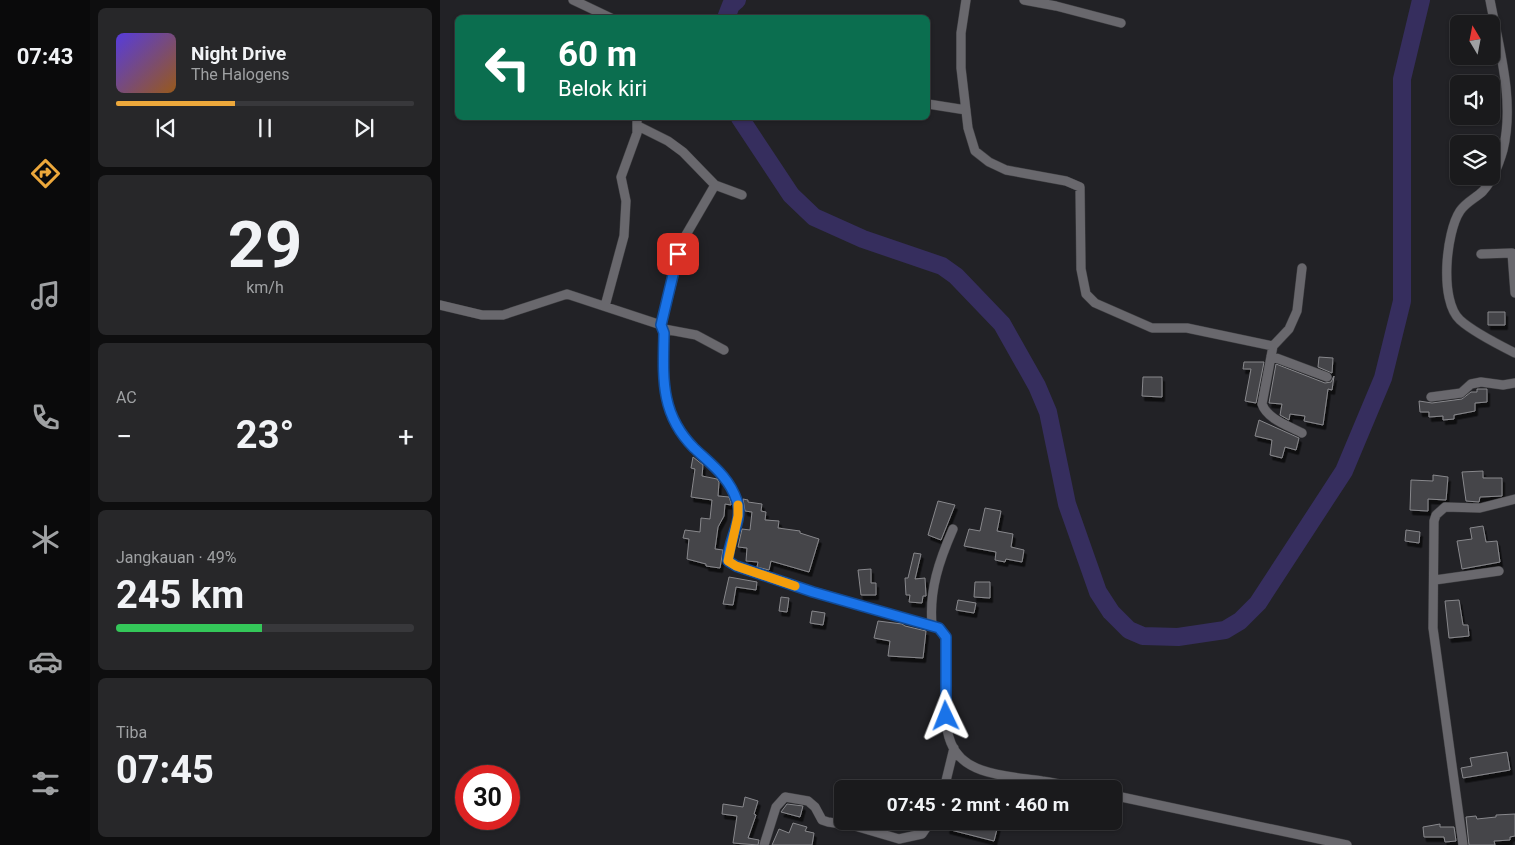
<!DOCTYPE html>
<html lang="id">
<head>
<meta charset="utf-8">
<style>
  :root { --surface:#1a1a1c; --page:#272729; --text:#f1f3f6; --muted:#9fa1a3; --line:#38383b; --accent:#eda83b }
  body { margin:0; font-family:Roboto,sans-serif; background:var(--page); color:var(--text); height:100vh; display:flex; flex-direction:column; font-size:19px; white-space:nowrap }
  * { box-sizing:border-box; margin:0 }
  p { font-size:16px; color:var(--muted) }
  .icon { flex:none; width:28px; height:28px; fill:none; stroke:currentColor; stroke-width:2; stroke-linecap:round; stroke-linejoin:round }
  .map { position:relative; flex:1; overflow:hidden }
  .drawer { display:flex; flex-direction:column; gap:8px; padding:8px; background:#0e0e0f; width:350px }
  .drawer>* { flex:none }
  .hud { position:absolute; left:15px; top:15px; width:475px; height:105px; border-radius:8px; box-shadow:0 1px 4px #0004,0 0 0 1px var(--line); background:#0b6e4f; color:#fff; overflow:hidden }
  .needle { width:32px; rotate:350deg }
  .fabs { position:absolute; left:1010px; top:15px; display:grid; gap:10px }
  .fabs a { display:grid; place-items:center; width:50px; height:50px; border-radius:8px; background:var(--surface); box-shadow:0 1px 4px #0004,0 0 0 1px var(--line); font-size:25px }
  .speed { position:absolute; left:15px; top:765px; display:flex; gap:10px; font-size:25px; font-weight:700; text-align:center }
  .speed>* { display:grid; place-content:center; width:65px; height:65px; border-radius:50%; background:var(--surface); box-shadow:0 1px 4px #0004,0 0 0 1px var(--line); line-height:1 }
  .speed .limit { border:8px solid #d22; background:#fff; color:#111 }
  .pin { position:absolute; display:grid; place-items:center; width:42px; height:42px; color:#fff; margin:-21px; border-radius:10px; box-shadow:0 2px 8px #0006 }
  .me { position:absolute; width:55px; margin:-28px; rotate:358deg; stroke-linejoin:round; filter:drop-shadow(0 0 4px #0008) }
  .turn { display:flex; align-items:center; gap:18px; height:105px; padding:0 20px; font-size:22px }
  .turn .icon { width:65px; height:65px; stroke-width:2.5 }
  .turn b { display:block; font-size:35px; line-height:42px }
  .big { font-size:38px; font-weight:700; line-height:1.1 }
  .drawer .card { flex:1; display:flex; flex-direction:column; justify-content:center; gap:8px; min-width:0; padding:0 18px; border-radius:8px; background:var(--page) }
  .drawer .dial { align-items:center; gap:0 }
  .dial b { font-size:65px; line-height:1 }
  .song { display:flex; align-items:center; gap:15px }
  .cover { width:60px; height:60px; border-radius:8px; background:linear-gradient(135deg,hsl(250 70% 55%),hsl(30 70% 35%)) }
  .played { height:5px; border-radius:2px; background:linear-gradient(90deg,var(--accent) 40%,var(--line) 40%) }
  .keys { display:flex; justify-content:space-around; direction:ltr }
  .heat { display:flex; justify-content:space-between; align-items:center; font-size:28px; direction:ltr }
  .charge { height:8px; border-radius:4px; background:linear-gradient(90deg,#34c759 49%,var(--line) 0) }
  .trip { position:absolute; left:394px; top:780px; width:288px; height:50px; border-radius:8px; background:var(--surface); box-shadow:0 1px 4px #0004,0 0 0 1px var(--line); font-weight:700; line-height:50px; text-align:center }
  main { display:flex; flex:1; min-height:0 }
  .tabs { display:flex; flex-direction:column; width:90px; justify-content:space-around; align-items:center; background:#0a0a0b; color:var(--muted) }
  .tabs .icon { width:35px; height:35px }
  .tabs .selected { color:var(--accent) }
  .tabs b { font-size:22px; color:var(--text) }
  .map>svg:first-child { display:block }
</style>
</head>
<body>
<main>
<nav class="tabs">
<b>07:43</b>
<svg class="icon selected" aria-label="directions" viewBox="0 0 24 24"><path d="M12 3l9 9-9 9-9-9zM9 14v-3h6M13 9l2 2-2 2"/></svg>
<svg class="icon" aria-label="music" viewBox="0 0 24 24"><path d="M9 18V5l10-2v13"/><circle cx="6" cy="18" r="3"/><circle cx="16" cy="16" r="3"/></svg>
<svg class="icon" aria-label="phone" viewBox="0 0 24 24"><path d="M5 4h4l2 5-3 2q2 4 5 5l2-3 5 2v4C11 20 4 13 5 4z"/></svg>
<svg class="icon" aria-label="climate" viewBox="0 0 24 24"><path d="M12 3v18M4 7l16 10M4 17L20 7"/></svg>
<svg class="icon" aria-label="car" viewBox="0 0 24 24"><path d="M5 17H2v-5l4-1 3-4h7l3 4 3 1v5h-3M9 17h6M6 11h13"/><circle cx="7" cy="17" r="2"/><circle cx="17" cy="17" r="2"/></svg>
<svg class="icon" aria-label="filters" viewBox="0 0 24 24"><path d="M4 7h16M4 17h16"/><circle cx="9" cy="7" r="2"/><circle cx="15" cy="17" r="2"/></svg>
</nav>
<section class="drawer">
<div class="card">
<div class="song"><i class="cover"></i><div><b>Night Drive</b><p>The Halogens</p></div></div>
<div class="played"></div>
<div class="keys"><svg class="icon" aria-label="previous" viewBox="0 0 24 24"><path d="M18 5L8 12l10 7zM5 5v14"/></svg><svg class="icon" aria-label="pause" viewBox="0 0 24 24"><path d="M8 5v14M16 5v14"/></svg><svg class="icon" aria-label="next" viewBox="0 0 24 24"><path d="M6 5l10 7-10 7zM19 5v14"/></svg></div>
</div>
<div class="card dial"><b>29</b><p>km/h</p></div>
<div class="card"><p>AC</p>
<div class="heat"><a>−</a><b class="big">23°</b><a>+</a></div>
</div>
<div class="card"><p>Jangkauan · 49%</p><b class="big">245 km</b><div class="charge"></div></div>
<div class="card"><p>Tiba</p><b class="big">07:45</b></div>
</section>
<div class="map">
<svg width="1075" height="845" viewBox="0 0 1075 845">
  <defs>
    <filter id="shadow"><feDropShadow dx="2.5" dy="4.5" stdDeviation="0" flood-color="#0009"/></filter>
  </defs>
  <rect width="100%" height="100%" fill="#222226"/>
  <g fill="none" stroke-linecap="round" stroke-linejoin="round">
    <path stroke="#362e5e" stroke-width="18" d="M286,18l5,-13 6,-5
      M300,118l51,77 23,22 49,22 79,27 14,10 46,48 35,62 11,26 19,92 31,88 13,20 18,18 14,6 35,1 47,-7 15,-9 18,-18 86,-132 39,-93 19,-77v-222l19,-79"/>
  </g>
  <path fill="#444448" stroke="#88888c" filter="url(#shadow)" d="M1048,312h17v13h-17z
    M879,357l14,1 -1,15 -14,-6z
    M804,362h20l-8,41 -11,-2 6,-32h-8z
    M836,364l49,19 6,-1 3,-6 -2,14 -4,-1 -5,36 -19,-4 1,-5 -15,-2 -1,6 -9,-5 2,-11 -13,-1z
    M703,377h19v20l-20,-1z
    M1037,389h10v13l-12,1v8l-21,4v4l-11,1v-4l-14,1v-5h-9l-1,-11 13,2 30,-4 9,-7h6z
    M819,420l40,18 -3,12 -11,-3 -3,11 -12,-3 2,-15 -17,-4z
    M253,457l10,8 -1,11 15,3 2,3 -1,14 11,1 2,6v2l-6,-1 -1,12 -6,11 -3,22 8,1 -3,18 -14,-2v-2l-19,-5 2,-20 -6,-1 2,-8 15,2 1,-14 9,1 2,-19 -21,-3 4,-28 -4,-1z
    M1043,471v7h19v18l-22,1 -1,5 -13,-1 -4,-29z
    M993,475l15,2 -2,23 -18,-1v12l-18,-1 1,-30 22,1z
    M303,499l5,1v2l14,2 -1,7 5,1 -1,8 14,1 -1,7 22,3v2l19,6 -10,33 -38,-11 -2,9 -12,-3 1,-5 -12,-1 1,-13 -9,-1 4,-18 8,1 2,-18 -7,-1z
    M498,501l17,4 -14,35 -13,-5z
    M545,508l16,3 -4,20 16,3 -2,13 13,3 -2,12 -16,-3 -1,3 -10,-2 1,-8 -32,-6 5,-17 11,2z
    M1043,526l3,16 11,-1 3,21 -38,7 -5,-28 15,-2 -2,-11z
    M966,530l14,2 -1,11 -14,-2z
    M474,553l7,1 -6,25 10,-1 1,18h-3l-1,7 -13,-1 1,-7h-4l-1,-17h3z
    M431,569v14h5v12h-15l-3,-25z
    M289,577l28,5 -1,8 -20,-3 -3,18 -10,-1z
    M535,582h15v16l-16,-1z
    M341,597l8,1 -2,14 -8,-1z
    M518,600l18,3 -2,10 -18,-3z
    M1019,600l4,25h5l1,11 -20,2 -4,-37z
    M372,611l13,2 -2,12 -13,-2z
    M438,621l24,3 3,2 21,5 -3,27 -35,-2 2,-15 -16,-3z
    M1067,752l3,18 -47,8 -2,-10 11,-2 -2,-8z
    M305,797l13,4 -4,13 2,1 -8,23 11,2 -1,5 -25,-2 4,-27 -15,-2 1,-10 20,3z
    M347,804l16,2 -3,11 -19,-5z
    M1075,814v22l-5,1v3l-16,1 1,4h-26l-3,-28 10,-1 1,3 19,-2v-2z
    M509,821h50l-5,20 -47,-12z
    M353,823l14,4 -2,4 9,2 -2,12h-40l7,-16 10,4z
    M1000,824v3h14l2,14 -11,1 -1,-5h-20l-1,-10z"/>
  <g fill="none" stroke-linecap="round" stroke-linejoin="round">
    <g stroke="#3f3f42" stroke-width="10">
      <path id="street" d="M133,0l38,18
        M526,0l-5,33v35l7,60 7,23 14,11 17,8 60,11 14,6 1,82 5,25 9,9 57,25h35l86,18
        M584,0l32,6 65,17
        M1050,0c9,48 25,101 13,150 -4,14 -10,30 -20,41 -7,7 -17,11 -23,20 -14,21 -21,90 0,109 11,10 41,26 55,33
        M488,104l38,6
        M198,126l30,15 15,11 32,33
        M1041,254l31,-1 3,40
        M862,268l-5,43 -8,18 -16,17 -11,58c5,15 27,22 40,29
        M0,305l42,10h21l64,-21 94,31 3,8c-1,45 -4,81 30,115 18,17 34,29 43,53 7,20 -10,40 -8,60l7,5 59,20 144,42c10,10 7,26 7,40 -1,24 -4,53 5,75 13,34 62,33 91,38 14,2 27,5 41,8
        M165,306l19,-70 2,-35 -5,-24 16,-44v-15
        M221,325l22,-85 32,-55 27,10
        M224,329l32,6 28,15
        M831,356l56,21
        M991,397l30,-4 10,-9 10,-2 22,3 12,-2
        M995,580l64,-9
        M492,625c-3,-35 7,-64 21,-96
        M504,789l10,-41
        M672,795l235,50
        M324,845l12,-38 9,-10 23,4 7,6 7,13 6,2 27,4 44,13 23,-5 9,-13
        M1023,845l-30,-217 1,-107 2,-6 9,-8 35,1 35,-9"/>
    </g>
    <use href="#street" stroke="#69686d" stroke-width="9"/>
  </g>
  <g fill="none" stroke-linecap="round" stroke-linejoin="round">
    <g stroke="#114b97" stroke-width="12">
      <path id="route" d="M238,254l-17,71 3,8c-1,45 -4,81 30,115 18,17 35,29 43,53 7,20 -10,40 -9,60l8,5 77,26 126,36 7,9v79"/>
    </g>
    <use href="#route" stroke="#1a73e8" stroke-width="9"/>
    <path stroke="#f59e0b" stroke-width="9" d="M298,505v11l-10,45 8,5 59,20"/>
  </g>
</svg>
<div class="fabs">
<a><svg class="needle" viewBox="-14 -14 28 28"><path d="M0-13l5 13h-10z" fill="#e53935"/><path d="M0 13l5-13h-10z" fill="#9fa1a3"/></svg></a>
<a><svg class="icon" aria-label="sound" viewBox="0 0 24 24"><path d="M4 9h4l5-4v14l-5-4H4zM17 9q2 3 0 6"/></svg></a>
<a><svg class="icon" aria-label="layers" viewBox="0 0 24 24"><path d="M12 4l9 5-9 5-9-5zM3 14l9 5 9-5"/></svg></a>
</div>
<div class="speed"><div class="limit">30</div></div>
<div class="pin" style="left:238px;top:254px;background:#d93025"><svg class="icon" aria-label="arrive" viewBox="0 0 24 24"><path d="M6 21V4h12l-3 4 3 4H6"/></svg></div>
<svg class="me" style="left:506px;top:716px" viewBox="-20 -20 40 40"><path d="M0-17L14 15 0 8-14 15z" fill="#1a73e8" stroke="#fff" stroke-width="4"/></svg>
<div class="trip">07:45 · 2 mnt · 460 m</div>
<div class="hud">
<div class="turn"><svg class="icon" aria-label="left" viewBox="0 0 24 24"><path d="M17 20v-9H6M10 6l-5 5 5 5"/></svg><div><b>60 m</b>Belok kiri</div></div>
</div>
</div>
</main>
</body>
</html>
